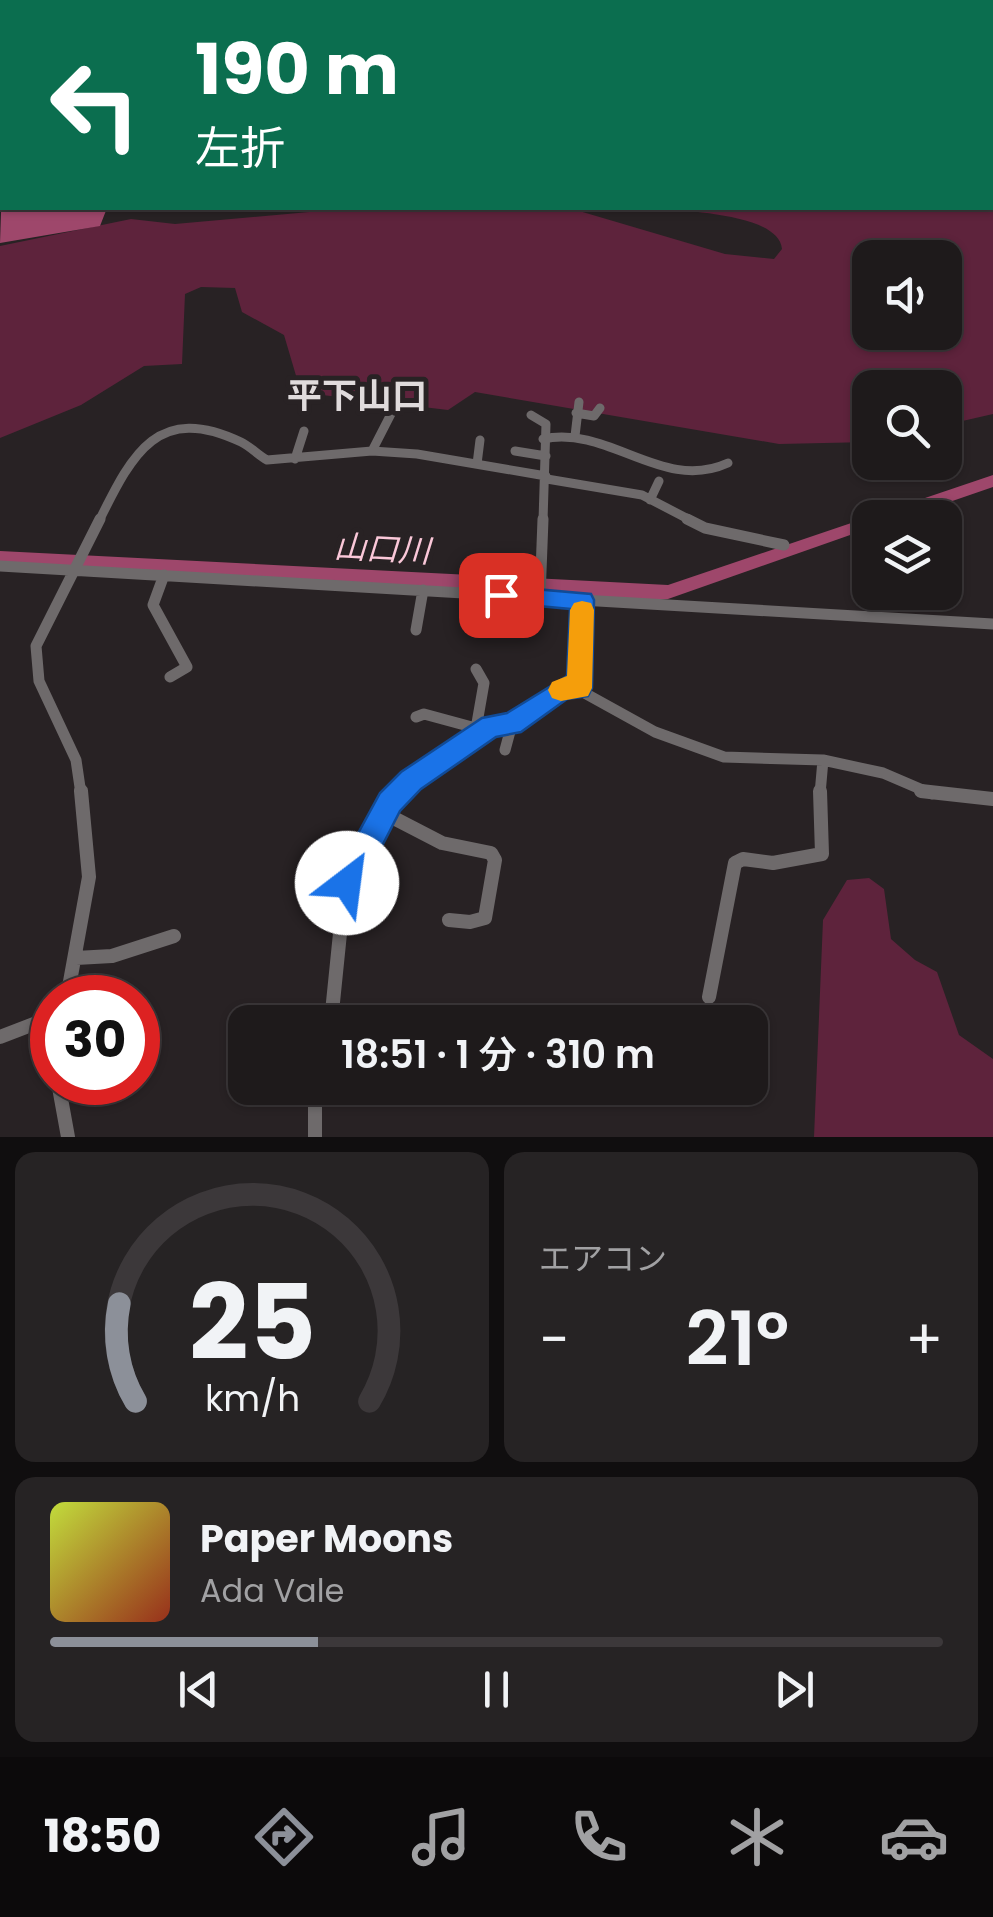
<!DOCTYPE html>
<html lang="ja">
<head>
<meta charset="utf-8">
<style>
  :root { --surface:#1e1a1b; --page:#262324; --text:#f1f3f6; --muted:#a1a1a3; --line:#3c383a; --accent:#8c9099 }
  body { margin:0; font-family:Poppins,"Noto Sans JP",sans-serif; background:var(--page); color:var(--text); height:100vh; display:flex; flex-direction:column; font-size:38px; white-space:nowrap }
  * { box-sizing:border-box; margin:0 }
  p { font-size:32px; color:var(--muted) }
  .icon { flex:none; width:55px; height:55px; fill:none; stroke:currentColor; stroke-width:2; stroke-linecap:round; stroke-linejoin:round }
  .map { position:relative; height:1137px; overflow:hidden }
  .panel { display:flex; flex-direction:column; gap:15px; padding:15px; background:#100e0f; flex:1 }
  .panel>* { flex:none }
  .top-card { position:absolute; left:0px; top:0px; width:995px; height:210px; box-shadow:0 2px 8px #0004,0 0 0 2px var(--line); background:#0b6e4f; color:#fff; overflow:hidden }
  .controls { position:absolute; left:852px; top:240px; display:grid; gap:20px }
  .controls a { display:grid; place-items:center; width:110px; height:110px; border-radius:20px; background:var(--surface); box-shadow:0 2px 8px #0004,0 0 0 2px var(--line); font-size:50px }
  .speed { position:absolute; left:30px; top:975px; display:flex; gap:20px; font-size:50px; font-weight:700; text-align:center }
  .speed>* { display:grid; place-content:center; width:130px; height:130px; border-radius:50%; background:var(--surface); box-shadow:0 2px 8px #0004,0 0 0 2px var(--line); line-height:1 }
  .speed .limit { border:15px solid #d22; background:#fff; color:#111 }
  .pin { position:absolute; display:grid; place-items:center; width:85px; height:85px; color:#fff; margin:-42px; border-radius:20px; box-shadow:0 5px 15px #0006 }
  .me { position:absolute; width:110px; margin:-55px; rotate:30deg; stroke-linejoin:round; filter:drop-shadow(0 0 8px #0008) }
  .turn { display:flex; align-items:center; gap:35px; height:210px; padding:0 30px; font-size:45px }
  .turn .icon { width:130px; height:130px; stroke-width:2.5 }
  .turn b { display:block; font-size:70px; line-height:85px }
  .big { font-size:75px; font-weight:600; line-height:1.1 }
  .panel .widget { flex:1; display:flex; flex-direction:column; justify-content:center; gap:15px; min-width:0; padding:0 35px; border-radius:20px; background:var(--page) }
  .panel .dial { align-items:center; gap:0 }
  .dial svg { height:260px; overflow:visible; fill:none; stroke:var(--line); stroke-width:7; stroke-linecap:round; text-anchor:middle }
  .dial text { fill:var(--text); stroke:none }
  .song { display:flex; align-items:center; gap:30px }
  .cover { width:120px; height:120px; border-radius:15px; background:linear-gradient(135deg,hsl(70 70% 55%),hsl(10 70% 35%)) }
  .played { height:10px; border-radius:5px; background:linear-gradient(90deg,var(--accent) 30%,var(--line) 30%) }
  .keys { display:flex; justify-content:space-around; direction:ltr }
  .heat { display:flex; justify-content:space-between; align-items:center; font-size:55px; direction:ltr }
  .panel .tiles { flex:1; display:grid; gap:15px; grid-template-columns:1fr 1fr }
  .widget:last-child { grid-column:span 2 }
  .trip { position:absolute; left:228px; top:1005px; width:540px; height:100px; border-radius:20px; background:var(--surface); box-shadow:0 2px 8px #0004,0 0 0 2px var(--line); font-weight:600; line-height:100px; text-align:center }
  .dock { display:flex; height:160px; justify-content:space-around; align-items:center; background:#0c0a0b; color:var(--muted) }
  .dock .icon { width:70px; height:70px }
  .dock .selected { color:var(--accent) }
  .dock b { font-size:45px; color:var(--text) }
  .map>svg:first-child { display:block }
</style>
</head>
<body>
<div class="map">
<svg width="993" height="1137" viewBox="0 0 993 1137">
  <rect width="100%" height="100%" fill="#282224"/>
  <path fill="#5e233c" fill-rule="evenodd" d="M993,126v288l-48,11v-37h-75v54l-91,2 -304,-52 -27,18 -134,-16 -17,-15 -13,-44 -42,-23 -7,-24 -34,-1 -16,7 -3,70 -38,2 -63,39 -81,33v-192l131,-27 44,5 178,-16h216l156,46 49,5 8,-10c-3,-35 -93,-37 -123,-41h333zM870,258h75v74h-75z
    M869,878l15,11 7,50 24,21 22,12 22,63 34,24v78h-179l9,-217 24,-40z"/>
  <path fill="#9e476b" d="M2,185v23h105l-7,18 -100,17z"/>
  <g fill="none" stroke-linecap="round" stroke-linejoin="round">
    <path fill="#9e476b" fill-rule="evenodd" d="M993,475v12l-90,31h-33v10l-202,71 -18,1 -650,-35v-14l668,34z"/>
    <path stroke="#6e6a6b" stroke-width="5" d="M171,0l28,2
      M46,2l4,-2"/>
    <path stroke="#6e6a6b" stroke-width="9" d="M576,413l18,3 6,-8
      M531,415l15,9 -3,97
      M575,436l4,-34
      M543,439c67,-14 119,54 185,24
      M372,451l20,-39
      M515,451l31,5
      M295,459l9,-28
      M477,464l3,-24
      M547,479l95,16 50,26
      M650,500l9,-19
      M99,521c33,-66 58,-119 142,-79 10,5 17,13 26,18l105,-9 45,3 129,22"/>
    <path stroke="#6e6a6b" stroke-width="11" d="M687,519l18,9 79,17
      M0,566l993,58
      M164,575l-11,30 34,62 -17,10
      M540,598l3,-79
      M416,630l7,-40
      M579,688l4,-88
      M416,717l8,-3 59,16 -6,-7 7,-40 -8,-14
      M505,750l7,-26
      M81,794l-5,-34 -37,-79 -3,-35 64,-127
      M398,794l79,-60 22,-11 13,1 58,-39 85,47 69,25 99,3 60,13 49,21
      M820,794l3,-34"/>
    <path stroke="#6e6a6b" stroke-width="14" d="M921,791l72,8
      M384,813l58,30 49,10 4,7 -10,58 -15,4 -21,-2
      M76,958l36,-2 62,-20
      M709,997l26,-134 8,-4 30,4 49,-9 -2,-63
      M67,998l22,-121 -8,-86
      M331,1022l13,-128 46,-92 11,-11
      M0,1037l52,-20
      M58,1082l10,55
      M315,1088v49"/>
  </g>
  <path fill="#1a73e8" stroke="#114b97" stroke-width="2.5" d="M501,586l90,8 3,6 -2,88 -4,8 -21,3 -46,33 -25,5 -75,52 -21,22 -42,82 -11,4 -10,-4 -4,-10 4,-11 43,-79 21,-21 81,-54 25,-5 60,-37 3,-67 -77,-7 -4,-7 4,-6z"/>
  <path fill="#f59e0b" d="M582,601l9,2 3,7 -2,78 -4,8 -27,5 -9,-3 -4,-8 4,-8 15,-6 3,-66 4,-7z"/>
  <g text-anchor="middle" stroke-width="10" stroke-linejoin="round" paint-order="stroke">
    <g font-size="32" font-style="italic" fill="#fbc8d9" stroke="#282224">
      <text transform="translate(382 549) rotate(3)" y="11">山口川</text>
    </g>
    <g font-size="35" font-weight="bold" fill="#e0dbdc" stroke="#282224">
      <text x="357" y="408">平下山口</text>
    </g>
  </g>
</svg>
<div class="controls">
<a><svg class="icon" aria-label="sound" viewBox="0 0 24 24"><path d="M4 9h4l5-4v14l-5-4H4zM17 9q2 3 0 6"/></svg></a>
<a><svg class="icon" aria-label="search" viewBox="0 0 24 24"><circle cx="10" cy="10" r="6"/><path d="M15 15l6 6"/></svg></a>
<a><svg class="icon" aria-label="layers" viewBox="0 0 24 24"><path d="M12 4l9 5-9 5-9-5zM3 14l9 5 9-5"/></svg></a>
</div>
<div class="speed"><div class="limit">30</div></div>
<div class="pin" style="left:501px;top:595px;background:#d93025"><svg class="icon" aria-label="arrive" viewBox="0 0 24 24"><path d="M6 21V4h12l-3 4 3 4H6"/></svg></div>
<svg class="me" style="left:347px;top:883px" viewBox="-20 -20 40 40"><circle r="19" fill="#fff"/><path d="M0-13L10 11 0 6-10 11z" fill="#1a73e8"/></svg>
<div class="trip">18:51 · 1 分 · 310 m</div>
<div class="top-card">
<div class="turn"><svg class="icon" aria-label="left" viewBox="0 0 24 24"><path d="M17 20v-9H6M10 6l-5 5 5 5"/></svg><div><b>190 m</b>左折</div></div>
</div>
</div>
<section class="panel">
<div class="tiles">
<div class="widget dial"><svg viewBox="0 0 100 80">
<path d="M14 69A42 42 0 1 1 86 69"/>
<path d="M14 69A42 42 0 0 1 9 39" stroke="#8c9099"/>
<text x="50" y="56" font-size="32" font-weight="700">25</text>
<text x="50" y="72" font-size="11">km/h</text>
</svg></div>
<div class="widget"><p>エアコン</p>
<div class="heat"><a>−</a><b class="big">21°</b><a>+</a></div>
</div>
<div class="widget">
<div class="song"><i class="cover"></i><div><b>Paper Moons</b><p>Ada Vale</p></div></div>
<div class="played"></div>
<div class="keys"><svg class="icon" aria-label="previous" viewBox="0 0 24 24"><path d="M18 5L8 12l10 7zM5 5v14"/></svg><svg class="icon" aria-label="pause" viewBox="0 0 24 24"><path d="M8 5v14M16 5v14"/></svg><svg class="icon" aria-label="next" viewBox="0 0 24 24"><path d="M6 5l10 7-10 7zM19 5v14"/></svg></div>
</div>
</div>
</section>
<nav class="dock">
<b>18:50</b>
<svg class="icon selected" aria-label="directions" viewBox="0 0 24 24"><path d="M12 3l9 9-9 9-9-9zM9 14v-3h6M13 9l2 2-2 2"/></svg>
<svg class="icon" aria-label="music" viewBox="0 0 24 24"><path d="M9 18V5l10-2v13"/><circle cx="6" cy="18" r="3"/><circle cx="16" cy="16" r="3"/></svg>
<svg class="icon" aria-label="phone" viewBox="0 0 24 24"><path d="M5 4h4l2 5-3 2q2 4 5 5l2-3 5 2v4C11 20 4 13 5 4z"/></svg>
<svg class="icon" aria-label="climate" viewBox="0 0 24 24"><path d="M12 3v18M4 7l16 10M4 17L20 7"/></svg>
<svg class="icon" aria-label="car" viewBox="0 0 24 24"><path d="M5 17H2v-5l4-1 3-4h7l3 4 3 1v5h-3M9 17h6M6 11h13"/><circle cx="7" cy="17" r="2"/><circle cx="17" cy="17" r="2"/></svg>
</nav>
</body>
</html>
